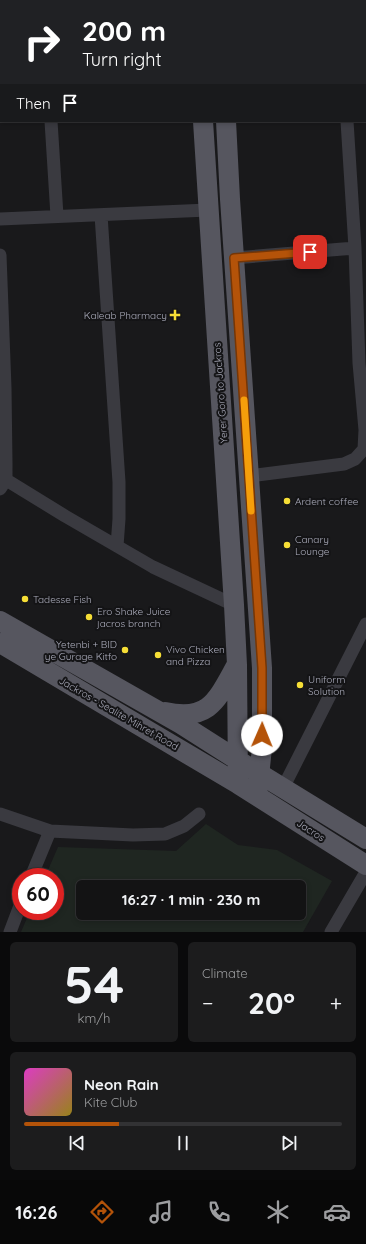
<!DOCTYPE html>
<html lang="en">
<head>
<meta charset="utf-8">
<style>
  :root { --surface:#131314; --page:#1c1c1d; --text:#f1f3f6; --muted:#9d9ea0; --line:#323234; --accent:#b45309 }
  body { margin:0; font-family:Quicksand,sans-serif; background:var(--page); color:var(--text); height:100vh; display:flex; flex-direction:column; font-size:15px; white-space:nowrap }
  * { box-sizing:border-box; margin:0 }
  p { font-size:13px; color:var(--muted) }
  .icon { flex:none; width:22px; height:22px; fill:none; stroke:currentColor; stroke-width:2; stroke-linecap:round; stroke-linejoin:round }
  .map { position:relative; height:932px; overflow:hidden }
  .drawer { display:flex; flex-direction:column; gap:10px; padding:10px; background:#0a0a0b; flex:1 }
  .drawer>* { flex:none }
  .hud { position:absolute; left:0px; top:0px; width:366px; height:122px; box-shadow:0 2px 6px #0003,0 0 0 1px var(--line); background:#202124; color:#fff; overflow:hidden }
  .speed { position:absolute; left:12px; top:868px; display:flex; gap:8px; font-size:20px; font-weight:700; text-align:center }
  .speed>* { display:grid; place-content:center; width:52px; height:52px; border-radius:50%; background:var(--surface); box-shadow:0 2px 6px #0003,0 0 0 1px var(--line); line-height:1 }
  .speed .limit { border:6px solid #d22; background:#fff; color:#111 }
  .pin { position:absolute; display:grid; place-items:center; width:34px; height:34px; color:#fff; margin:-17px; border-radius:8px; box-shadow:0 2px 6px #0006 }
  .me { position:absolute; width:44px; margin:-22px; rotate:1deg; stroke-linejoin:round; filter:drop-shadow(0 0 3px #0008) }
  .turn { display:flex; align-items:center; gap:14px; height:84px; padding:0 16px; font-size:18px }
  .turn .icon { width:52px; height:52px; stroke-width:2.5 }
  .turn b { display:block; font-size:28px; line-height:34px }
  .then { display:flex; align-items:center; height:38px; padding:0 16px; background:#0003; gap:8px; font-size:15px }
  .big { font-size:30px; font-weight:800; line-height:1.1 }
  .drawer .widget { flex:1; display:flex; flex-direction:column; justify-content:center; gap:6px; min-width:0; padding:0 14px; border-radius:6px; background:var(--page) }
  .drawer .dial { align-items:center; gap:0 }
  .dial b { font-size:52px; line-height:1 }
  .song { display:flex; align-items:center; gap:12px }
  .cover { width:48px; height:48px; border-radius:6px; background:linear-gradient(135deg,hsl(310 70% 55%),hsl(50 70% 35%)) }
  .played { height:4px; border-radius:2px; background:linear-gradient(90deg,var(--accent) 30%,var(--line) 30%) }
  .keys { display:flex; justify-content:space-around; direction:ltr }
  .heat { display:flex; justify-content:space-between; align-items:center; font-size:22px; direction:ltr }
  .drawer .tiles { flex:1; display:grid; gap:10px; grid-template-columns:1fr 1fr }
  .widget:last-child { grid-column:span 2 }
  .trip { position:absolute; left:76px; top:880px; width:230px; height:40px; border-radius:6px; background:var(--surface); box-shadow:0 2px 6px #0003,0 0 0 1px var(--line); font-weight:800; line-height:40px; text-align:center }
  .tab-bar { display:flex; height:64px; justify-content:space-around; align-items:center; background:#080808; color:var(--muted) }
  .tab-bar .icon { width:28px; height:28px }
  .tab-bar .selected { color:var(--accent) }
  .tab-bar b { font-size:18px; color:var(--text) }
  .map>svg:first-child { display:block }
</style>
</head>
<body>
<div class="map">
<svg width="366" height="932" viewBox="0 0 366 932">
  <rect width="100%" height="100%" fill="#19191b"/>
  <path fill="#1f2621" fill-rule="evenodd" d="M206,824l32,21 39,5 55,31 -29,51h-282l9,-21h25v-34h-10l13,-30 118,4zM83,887h216v26h-216z"/>
  <g fill="none" stroke-linecap="round" stroke-linejoin="round">
    <path stroke="#3a3a40" stroke-width="13" d="M47,0v1
      M335,0v1
      M0,14h1
      M365,51h1
      M0,109h1
      M51,121l6,95
      M101,215l18,267v37l-2,27
      M0,219l208,-9
      M0,255l5,133 1,75v17l-6,9
      M234,258l121,-10
      M0,476l65,40 88,51 81,38
      M249,476l95,-12 11,-5 9,-10 1,-19 -6,-67 -4,-115 -8,-127
      M283,788l83,-164
      M0,814l50,17 83,4 32,-1 19,-8 15,-12
      M31,877l19,-46
      M10,932l11,-29
      M331,932l35,-60"/>
    <path stroke="#56565f" stroke-width="20" d="M195,0v1
      M218,0v1
      M203,121l31,484 3,60 1,119
      M226,121l4,78 32,469v80l-5,47
      M0,621l181,103 58,37 127,78
      M0,643l238,141 128,81
      M165,712c44,10 52,-12 71,-46"/>
  </g>
  <g fill="none" stroke-linecap="round" stroke-linejoin="round">
    <g stroke="#753606" stroke-width="10">
      <path id="route" d="M262,735v-67l-28,-410 76,-6"/>
    </g>
    <use href="#route" stroke="#b45309" stroke-width="7"/>
    <path stroke="#f59e0b" stroke-width="7" d="M244,400l7,111"/>
  </g>
  <g fill="#f6de36" stroke="#141416" stroke-width="1.5">
    <path d="M173 309h4v4h4v4h-4v4h-4v-4h-4v-4h4z"/>
    <circle cx="287" cy="501" r="4"/>
    <circle cx="287" cy="545" r="4"/>
    <circle cx="25" cy="599" r="4"/>
    <circle cx="89" cy="617" r="4"/>
    <circle cx="125" cy="650" r="4"/>
    <circle cx="158" cy="655" r="4"/>
    <circle cx="300" cy="685" r="4"/>
  </g>
  <g text-anchor="middle" stroke-width="4" stroke-linejoin="round" paint-order="stroke">
    <g font-size="10" fill="#abacbb" stroke="#141416" text-anchor="start">
      <text x="167" y="319" text-anchor="end">Kaleab Pharmacy</text>
      <text x="295" y="505">Ardent coffee</text>
      <text x="295" y="543">Canary<tspan x="295" dy="12">Lounge</tspan></text>
      <text x="33" y="603">Tadesse Fish</text>
      <text x="97" y="615">Ero Shake Juice<tspan x="97" dy="12">jacros branch</tspan></text>
      <text x="117" y="648" text-anchor="end">Yetenbi + BID<tspan x="117" dy="12">ye Gurage Kitfo</tspan></text>
      <text x="166" y="653">Vivo Chicken<tspan x="166" dy="12">and Pizza</tspan></text>
      <text x="308" y="683">Uniform<tspan x="308" dy="12">Solution</tspan></text>
    </g>
    <g font-size="10" fill="#abacbb" stroke="#141416">
      <text transform="translate(220 393) rotate(-94)" y="4">Yerer Goro to Jackros</text>
      <text transform="translate(119 713) rotate(30)" y="4">Jackros - Sealite Mihret Road</text>
      <text transform="translate(311 830) rotate(33)" y="4">Jacros</text>
    </g>
  </g>
</svg>
<div class="speed"><div class="limit">60</div></div>
<div class="pin" style="left:310px;top:252px;background:#d93025"><svg class="icon" aria-label="arrive" viewBox="0 0 24 24"><path d="M6 21V4h12l-3 4 3 4H6"/></svg></div>
<svg class="me" style="left:262px;top:735px" viewBox="-20 -20 40 40"><circle r="19" fill="#fff"/><path d="M0-13L10 11 0 6-10 11z" fill="#b45309"/></svg>
<div class="trip">16:27 · 1 min · 230 m</div>
<div class="hud">
<div class="turn"><svg class="icon" aria-label="right" viewBox="0 0 24 24"><path d="M7 20v-9h11M14 6l5 5-5 5"/></svg><div><b>200 m</b>Turn right</div></div>
<div class="then">Then<svg class="icon" aria-label="arrive" viewBox="0 0 24 24"><path d="M6 21V4h12l-3 4 3 4H6"/></svg></div>
</div>
</div>
<section class="drawer">
<div class="tiles">
<div class="widget dial"><b>54</b><p>km/h</p></div>
<div class="widget"><p>Climate</p>
<div class="heat"><a>−</a><b class="big">20°</b><a>+</a></div>
</div>
<div class="widget">
<div class="song"><i class="cover"></i><div><b>Neon Rain</b><p>Kite Club</p></div></div>
<div class="played"></div>
<div class="keys"><svg class="icon" aria-label="previous" viewBox="0 0 24 24"><path d="M18 5L8 12l10 7zM5 5v14"/></svg><svg class="icon" aria-label="pause" viewBox="0 0 24 24"><path d="M8 5v14M16 5v14"/></svg><svg class="icon" aria-label="next" viewBox="0 0 24 24"><path d="M6 5l10 7-10 7zM19 5v14"/></svg></div>
</div>
</div>
</section>
<nav class="tab-bar">
<b>16:26</b>
<svg class="icon selected" aria-label="directions" viewBox="0 0 24 24"><path d="M12 3l9 9-9 9-9-9zM9 14v-3h6M13 9l2 2-2 2"/></svg>
<svg class="icon" aria-label="music" viewBox="0 0 24 24"><path d="M9 18V5l10-2v13"/><circle cx="6" cy="18" r="3"/><circle cx="16" cy="16" r="3"/></svg>
<svg class="icon" aria-label="phone" viewBox="0 0 24 24"><path d="M5 4h4l2 5-3 2q2 4 5 5l2-3 5 2v4C11 20 4 13 5 4z"/></svg>
<svg class="icon" aria-label="climate" viewBox="0 0 24 24"><path d="M12 3v18M4 7l16 10M4 17L20 7"/></svg>
<svg class="icon" aria-label="car" viewBox="0 0 24 24"><path d="M5 17H2v-5l4-1 3-4h7l3 4 3 1v5h-3M9 17h6M6 11h13"/><circle cx="7" cy="17" r="2"/><circle cx="17" cy="17" r="2"/></svg>
</nav>
</body>
</html>
